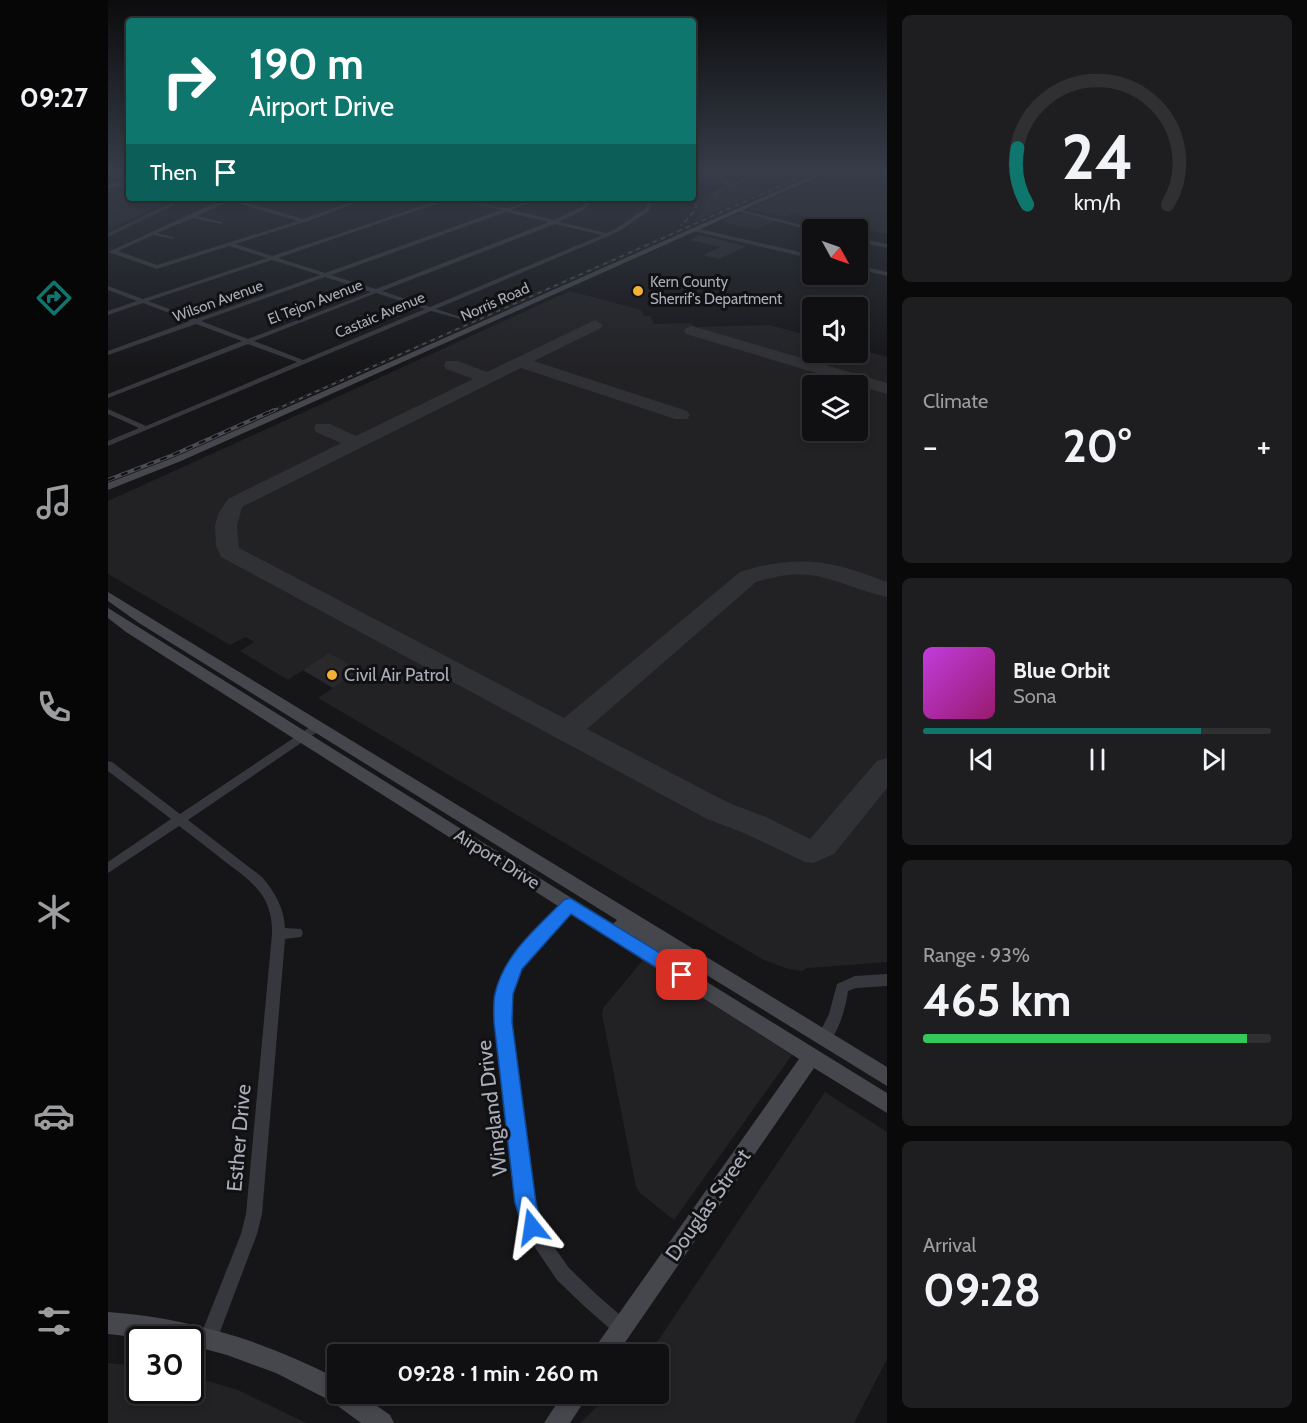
<!DOCTYPE html>
<html lang="en">
<head>
<meta charset="utf-8">
<style>
  :root { --surface:#101012; --page:#1e1e20; --text:#f1f3f6; --muted:#9c9d9f; --line:#303032; --accent:#0f766e }
  body { margin:0; font-family:Cabin,sans-serif; background:var(--page); color:var(--text); height:100vh; display:flex; flex-direction:column; font-size:22px; white-space:nowrap }
  * { box-sizing:border-box; margin:0 }
  p { font-size:20px; color:var(--muted) }
  .icon { flex:none; width:33px; height:33px; fill:none; stroke:currentColor; stroke-width:2; stroke-linecap:round; stroke-linejoin:round }
  .map { position:relative; flex:1; overflow:hidden }
  .panel { display:flex; flex-direction:column; gap:15px; padding:15px; background:#09090a; width:420px }
  .panel>* { flex:none }
  .top-card { position:absolute; left:18px; top:18px; width:570px; height:183px; border-radius:6px; box-shadow:0 3px 9px #0003,0 0 0 2px var(--line); background:#0f766e; color:#fff; overflow:hidden }
  .needle { width:39px; rotate:130deg }
  .buttons { position:absolute; left:694px; top:219px; display:grid; gap:12px }
  .buttons a { display:grid; place-items:center; width:66px; height:66px; border-radius:6px; background:var(--surface); box-shadow:0 3px 9px #0003,0 0 0 2px var(--line); font-size:30px }
  .speed { position:absolute; left:18px; top:1326px; display:flex; gap:12px; font-size:30px; font-weight:700; text-align:center }
  .speed>* { display:grid; place-content:center; width:78px; height:78px; border-radius:50%; background:var(--surface); box-shadow:0 3px 9px #0003,0 0 0 2px var(--line); line-height:1 }
  .speed .limit { border:3px solid #111; border-radius:9px; background:#fff; color:#111 }
  .pin { position:absolute; display:grid; place-items:center; width:51px; height:51px; color:#fff; margin:-26px; border-radius:12px; box-shadow:0 3px 9px #0006 }
  .me { position:absolute; width:66px; margin:-33px; rotate:345deg; stroke-linejoin:round; filter:drop-shadow(0 0 4px #0008) }
  .turn { display:flex; align-items:center; gap:21px; height:126px; padding:0 24px; font-size:27px }
  .turn .icon { width:78px; height:78px; stroke-width:2.5 }
  .turn b { display:block; font-size:42px; line-height:51px }
  .then { display:flex; align-items:center; height:57px; padding:0 24px; background:#0003; gap:12px; font-size:22px }
  .big { font-size:45px; font-weight:700; line-height:1.1 }
  .panel .tile { flex:1; display:flex; flex-direction:column; justify-content:center; gap:9px; min-width:0; padding:0 21px; border-radius:9px; background:var(--page) }
  .panel .dial { align-items:center; gap:0 }
  .dial svg { height:156px; overflow:visible; fill:none; stroke:var(--line); stroke-width:7; stroke-linecap:round; text-anchor:middle }
  .dial text { fill:var(--text); stroke:none }
  .song { display:flex; align-items:center; gap:18px }
  .cover { width:72px; height:72px; border-radius:9px; background:linear-gradient(135deg,hsl(290 70% 55%),hsl(320 70% 35%)) }
  .played { height:6px; border-radius:3px; background:linear-gradient(90deg,var(--accent) 80%,var(--line) 80%) }
  .keys { display:flex; justify-content:space-around; direction:ltr }
  .heat { display:flex; justify-content:space-between; align-items:center; font-size:33px; direction:ltr }
  .charge { height:9px; border-radius:4px; background:linear-gradient(90deg,#34c759 93%,var(--line) 0) }
  .trip { position:absolute; left:219px; top:1344px; width:342px; height:60px; border-radius:6px; background:var(--surface); box-shadow:0 3px 9px #0003,0 0 0 2px var(--line); font-weight:700; line-height:60px; text-align:center }
  main { display:flex; flex:1; min-height:0 }
  .tab-bar { display:flex; flex-direction:column; width:108px; justify-content:space-around; align-items:center; background:#060607; color:var(--muted) }
  .tab-bar .icon { width:42px; height:42px }
  .tab-bar .selected { color:var(--accent) }
  .tab-bar b { font-size:27px; color:var(--text) }
  .map>svg:first-child { display:block }
</style>
</head>
<body>
<main>
<nav class="tab-bar">
<b>09:27</b>
<svg class="icon selected" aria-label="directions" viewBox="0 0 24 24"><path d="M12 3l9 9-9 9-9-9zM9 14v-3h6M13 9l2 2-2 2"/></svg>
<svg class="icon" aria-label="music" viewBox="0 0 24 24"><path d="M9 18V5l10-2v13"/><circle cx="6" cy="18" r="3"/><circle cx="16" cy="16" r="3"/></svg>
<svg class="icon" aria-label="phone" viewBox="0 0 24 24"><path d="M5 4h4l2 5-3 2q2 4 5 5l2-3 5 2v4C11 20 4 13 5 4z"/></svg>
<svg class="icon" aria-label="climate" viewBox="0 0 24 24"><path d="M12 3v18M4 7l16 10M4 17L20 7"/></svg>
<svg class="icon" aria-label="car" viewBox="0 0 24 24"><path d="M5 17H2v-5l4-1 3-4h7l3 4 3 1v5h-3M9 17h6M6 11h13"/><circle cx="7" cy="17" r="2"/><circle cx="17" cy="17" r="2"/></svg>
<svg class="icon" aria-label="filters" viewBox="0 0 24 24"><path d="M4 7h16M4 17h16"/><circle cx="9" cy="7" r="2"/><circle cx="15" cy="17" r="2"/></svg>
</nav>
<div class="map">
<svg width="779" height="1423" viewBox="0 0 779 1423">
  <rect width="100%" height="100%" fill="#161618"/>
  <path fill="#222225" fill-rule="evenodd" d="M727,172h52v62l-95,-21 -8,4 -35,-8z
    M632,184l26,6 -76,33 13,-10 3,-15 3,-3h11l2,-3z
    M21,185v13h46l-67,32v-40z
    M635,212l35,8 -22,10 -35,-8z
    M462,291l71,19 3,6h6l4,8 36,-1 6,4 74,-2 43,12v15h45v-3l29,8v605l-80,6 -5,3 -14,-2 -26,-10 -444,-261 15,-10 -8,-5 -22,-13 -15,10 -48,-29 14,-9 -8,-5 -16,8 -122,-71v-73zM705,386h45v44h-45z
    M535,960l149,95 -118,165 -33,-26 -5,-7 -34,-173 1,-6z
    M717,1092l62,40v227l-33,64h-274l30,-29h48v-40h-9z
    M0,1363l31,3 1,24h50l1,-14 47,14 68,33h-198z"/>
  <g fill="none" stroke-linecap="round" stroke-linejoin="round">
    <path fill="#2c353c" fill-rule="evenodd" d="M74,198h6l-80,39v-4z"/>
    <path fill="#303135" fill-rule="evenodd" d="M487,320l8,5 -2,3 -67,33 153,50 3,4 -3,4h-12l-154,-51 -279,139 -5,19 2,22 325,170 176,-146c58,-18 91,-12 147,10v15c-54,-13 -71,-34 -131,-15l-169,147 142,74 37,14 44,22 67,-78 10,-3v30l-53,66 -21,9 -8,-1 -61,-29 -37,-14 -486,-262 -5,-11 -1,-20 3,-12 10,-15 113,-56 -25,-11 -2,-4 2,-4h14l26,12 117,-57 -27,-10 -2,-4 2,-4h12l29,11z
      M584,326l195,57v11l-201,-60 -2,-3 2,-3z"/>
  </g>
  <path fill="#29292c" d="M592,235l46,11 -27,13 -16,-4 17,-8 -30,-7z
    M221,653l30,17 -26,18 -30,-18z"/>
  <g fill="none" stroke-linecap="round" stroke-linejoin="round">
    <path fill="#37383d" fill-rule="evenodd" d="M602,172h5l17,12 26,-12h6l-50,23 -2,-2 16,-7z
      M118,198h9l-1,1 69,20 60,-21h6l-64,24 -70,22 37,12 174,-58h7l-175,60 47,15 176,-63 -46,-12c17,0 32,9 48,10 13,1 25,-10 38,-10l-30,12 43,10 27,-13 8,-9h5l-9,11 -26,13 47,11 8,-3 31,-21 6,-11h4l-6,13 -31,21 -182,77 28,9v2l-33,-9 -323,135v-5l31,-13 -31,-14v-5l38,17 151,-64 -49,-18 -140,54v-4l134,-53 -46,-17 -88,31v-4l82,-30 -47,-18 -35,12v-4l29,-10 -29,-11v-4l35,13 124,-41 -38,-12 -72,23 -49,-17zM122,201l68,20 -141,44 -39,-14 35,-16 20,4v-2l-16,-4 36,-15 29,6v-2l-25,-6zM398,212l43,10 -173,67 -45,-14zM447,224l47,11 -172,72 -48,-16zM164,260l48,15 -124,44 -48,-18zM217,277l46,15 -123,47 -47,-18zM268,293l49,16 -122,51 -49,-19z
      M631,209l78,20v1h-4v1l-76,-20z
      M587,228l118,27v4l-120,-28z
      M750,238l29,6v4l-29,-6z
      M750,265l29,7v4l-29,-7z
      M208,723l5,4 -1,3 -132,90 74,57c13,15 22,31 23,51l16,1 2,4 -2,4 -16,2 -23,275 -5,20 -39,103 -3,6 -6,3 -6,-3 -3,-6 41,-103 5,-20 26,-280c1,-39 -20,-52 -49,-74 -14,-11 -29,-23 -44,-34l-71,47v-11l63,-43 -63,-48v-10l4,1 68,52z
      M462,900l4,1 2,4 -2,4c-37,37 -63,56 -64,113l23,181 7,18 7,16 22,31 27,26 32,28 3,6 -3,6 -6,3 -6,-3 -32,-28 -27,-26 -21,-31 -11,-24 -8,-22 -21,-181c2,-58 31,-82 70,-121z
      M779,974v12l-31,2 -8,3c-2,15 -10,48 -24,53l-5,-2 -2,-4 12,-24 8,-30 18,-8z"/>
    <path fill="#45474d" fill-rule="evenodd" d="M712,172h8l-647,289 -73,29v-7l67,-26z
      M21,180v4l-21,5v-4z
      M0,592l779,475v19l-221,-136 -6,3 227,140v20l-73,-45 -197,286h-24l3,-8 203,-287 -673,-427 -18,-14v-10l505,316 4,-4 -478,-297 -31,-22z
      M0,1312c82,6 157,29 230,67v15h22l30,21 4,8h-33l-30,-22 -55,-28 -49,-18 -37,-10v-5h-29l-53,-6z
      M455,1394h26l-19,29h-26z"/>
    <g stroke="#4a4c52" stroke-width="2">
      <path id="rail-far1" d="M573,225c13,-11 21,-21 12,-37
        M162,412l542,-240"/>
    </g>
    <g stroke="#4a4c52" stroke-width="4">
      <path id="rail" d="M0,480l65,-25 101,-45"/>
    </g>
    <use href="#rail-far1" stroke="#111113" stroke-width="1.5" stroke-dasharray="4.5" stroke-linecap="butt"/>
    <use href="#rail" stroke="#111113" stroke-width="2" stroke-dasharray="7" stroke-linecap="butt"/>
  </g>
  <linearGradient id="sky" x2="0" y2="1"><stop stop-color="#0c0c0d"/><stop offset="0.46" stop-color="#363c48"/><stop offset="1" stop-color="#363c48" stop-opacity="0"/></linearGradient>
  <rect width="779" height="371" fill="url(#sky)"/>
  <path fill="#1a73e8" stroke="#114b97" stroke-width="1.5" d="M462,898l118,72 3,5 -3,5 -6,2 -6,-2 -105,-66 -49,55 -9,25 -1,28 24,181 7,24 -3,8 -8,3 -7,-3 -10,-32 -21,-181c0,-9 -1,-20 1,-28 9,-40 42,-66 69,-94z"/>
  <g fill="#f2b134" stroke="#111113" stroke-width="2">
    <circle cx="530" cy="291" r="6"/>
    <circle cx="224" cy="675" r="6"/>
  </g>
  <g text-anchor="middle" stroke-width="6" stroke-linejoin="round" paint-order="stroke">
    <g font-size="15" fill="#a8adb8" stroke="#111113" text-anchor="start">
      <text x="542" y="287">Kern County<tspan x="542" dy="17">Sherrif's Department</tspan></text>
    </g>
    <g font-size="15" fill="#a8adb8" stroke="#111113">
      <text transform="translate(110 301) rotate(-20)" y="5">Wilson Avenue</text>
      <text transform="translate(207 302) rotate(-21)" y="5">El Tejon Avenue</text>
      <text transform="translate(387 302) rotate(-24)" y="5">Norris Road</text>
      <text transform="translate(272 315) rotate(-23)" y="5">Castaic Avenue</text>
    </g>
    <g font-size="18" fill="#a8adb8" stroke="#111113" text-anchor="start">
      <text x="236" y="681">Civil Air Patrol</text>
    </g>
    <g font-size="18" fill="#a8adb8" stroke="#111113">
      <text transform="translate(389 859) rotate(32)" y="6">Airport Drive</text>
    </g>
    <g font-size="21" fill="#a8adb8" stroke="#111113">
      <text transform="translate(384 1108) rotate(-97)" y="7">Wingland Drive</text>
      <text transform="translate(131 1138) rotate(-85)" y="7">Esther Drive</text>
      <text transform="translate(600 1205) rotate(-55)" y="7">Douglas Street</text>
    </g>
  </g>
</svg>
<div class="buttons">
<a><svg class="needle" viewBox="-14 -14 28 28"><path d="M0-13l5 13h-10z" fill="#e53935"/><path d="M0 13l5-13h-10z" fill="#9c9d9f"/></svg></a>
<a><svg class="icon" aria-label="sound" viewBox="0 0 24 24"><path d="M4 9h4l5-4v14l-5-4H4zM17 9q2 3 0 6"/></svg></a>
<a><svg class="icon" aria-label="layers" viewBox="0 0 24 24"><path d="M12 4l9 5-9 5-9-5zM3 14l9 5 9-5"/></svg></a>
</div>
<div class="speed"><div class="limit">30</div></div>
<div class="pin" style="left:574px;top:975px;background:#d93025"><svg class="icon" aria-label="arrive" viewBox="0 0 24 24"><path d="M6 21V4h12l-3 4 3 4H6"/></svg></div>
<svg class="me" style="left:424px;top:1227px" viewBox="-20 -20 40 40"><path d="M0-17L14 15 0 8-14 15z" fill="#1a73e8" stroke="#fff" stroke-width="4"/></svg>
<div class="trip">09:28 · 1 min · 260 m</div>
<div class="top-card">
<div class="turn"><svg class="icon" aria-label="right" viewBox="0 0 24 24"><path d="M7 20v-9h11M14 6l5 5-5 5"/></svg><div><b>190 m</b>Airport Drive</div></div>
<div class="then">Then<svg class="icon" aria-label="arrive" viewBox="0 0 24 24"><path d="M6 21V4h12l-3 4 3 4H6"/></svg></div>
</div>
</div>
<section class="panel">
<div class="tile dial"><svg viewBox="0 0 100 80">
<path d="M14 69A42 42 0 1 1 86 69"/>
<path d="M14 69A42 42 0 0 1 9 40" stroke="#0f766e"/>
<text x="50" y="56" font-size="32" font-weight="700">24</text>
<text x="50" y="72" font-size="11">km/h</text>
</svg></div>
<div class="tile"><p>Climate</p>
<div class="heat"><a>−</a><b class="big">20°</b><a>+</a></div>
</div>
<div class="tile">
<div class="song"><i class="cover"></i><div><b>Blue Orbit</b><p>Sona</p></div></div>
<div class="played"></div>
<div class="keys"><svg class="icon" aria-label="previous" viewBox="0 0 24 24"><path d="M18 5L8 12l10 7zM5 5v14"/></svg><svg class="icon" aria-label="pause" viewBox="0 0 24 24"><path d="M8 5v14M16 5v14"/></svg><svg class="icon" aria-label="next" viewBox="0 0 24 24"><path d="M6 5l10 7-10 7zM19 5v14"/></svg></div>
</div>
<div class="tile"><p>Range · 93%</p><b class="big">465 km</b><div class="charge"></div></div>
<div class="tile"><p>Arrival</p><b class="big">09:28</b></div>
</section>
</main>
</body>
</html>
